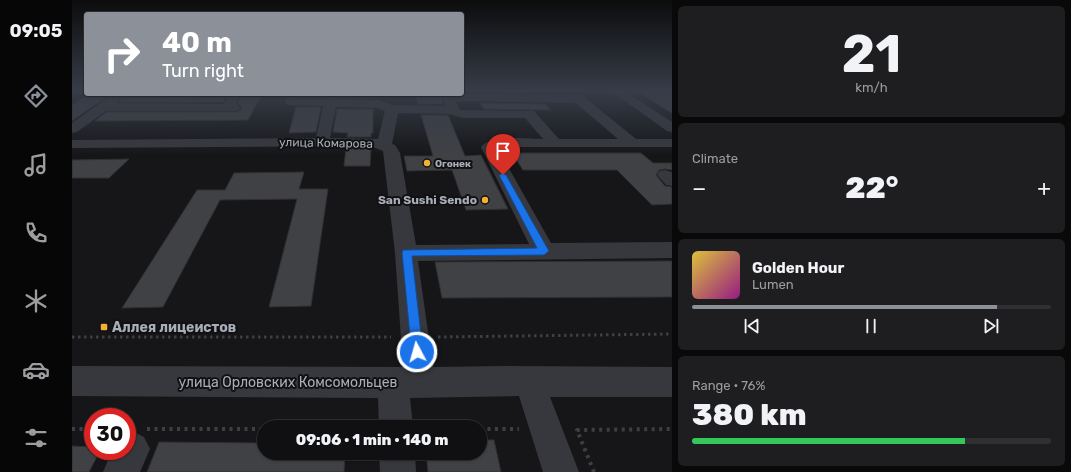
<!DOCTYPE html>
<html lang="en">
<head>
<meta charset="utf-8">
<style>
  :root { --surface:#101012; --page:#1e1e20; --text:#f1f3f6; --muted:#9c9d9f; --line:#303032; --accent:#8c9099 }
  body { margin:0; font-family:Rubik,sans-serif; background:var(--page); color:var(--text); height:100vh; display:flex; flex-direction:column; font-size:15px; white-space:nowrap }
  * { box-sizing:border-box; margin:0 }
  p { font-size:13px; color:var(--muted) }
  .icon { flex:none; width:22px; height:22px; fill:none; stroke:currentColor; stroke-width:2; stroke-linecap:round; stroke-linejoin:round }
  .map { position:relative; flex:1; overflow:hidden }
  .details { display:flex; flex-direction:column; gap:6px; padding:6px; background:#09090a; width:399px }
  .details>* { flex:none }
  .banner { position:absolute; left:12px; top:12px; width:380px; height:84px; border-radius:4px; box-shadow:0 1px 3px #0004,0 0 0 1px var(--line); background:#8c9099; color:#fff; overflow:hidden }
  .speed { position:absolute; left:12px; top:408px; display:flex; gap:8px; font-size:20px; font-weight:700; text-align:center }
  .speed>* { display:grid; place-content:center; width:52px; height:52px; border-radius:50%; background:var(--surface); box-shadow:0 1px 3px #0004,0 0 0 1px var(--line); line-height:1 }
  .speed .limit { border:6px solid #d22; background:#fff; color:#111 }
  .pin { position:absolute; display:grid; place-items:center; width:34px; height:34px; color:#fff; margin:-41px -17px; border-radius:50% 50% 50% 0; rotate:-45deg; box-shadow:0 0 4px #0007 }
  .pin .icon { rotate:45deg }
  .me { position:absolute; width:44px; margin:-22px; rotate:354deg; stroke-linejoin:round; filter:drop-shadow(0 0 3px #0008) }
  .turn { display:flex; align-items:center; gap:14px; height:84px; padding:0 12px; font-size:18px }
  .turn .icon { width:52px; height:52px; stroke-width:2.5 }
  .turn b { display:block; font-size:28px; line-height:34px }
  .big { font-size:30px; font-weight:800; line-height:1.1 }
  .details .card { flex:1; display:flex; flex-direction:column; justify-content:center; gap:6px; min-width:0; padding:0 14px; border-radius:6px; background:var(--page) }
  .details .dial { align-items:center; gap:0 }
  .dial b { font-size:52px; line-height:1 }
  .song { display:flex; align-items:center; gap:12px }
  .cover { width:48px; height:48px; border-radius:6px; background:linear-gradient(135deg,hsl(50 70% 55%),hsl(310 70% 35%)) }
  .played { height:4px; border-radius:2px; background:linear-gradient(90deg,var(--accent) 85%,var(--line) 85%) }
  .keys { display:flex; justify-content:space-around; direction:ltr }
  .heat { display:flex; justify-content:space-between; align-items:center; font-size:22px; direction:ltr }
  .charge { height:6px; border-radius:3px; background:linear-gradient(90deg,#34c759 76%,var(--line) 0) }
  .trip { position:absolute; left:185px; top:420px; width:230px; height:40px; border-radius:20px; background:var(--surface); box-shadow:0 1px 3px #0004,0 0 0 1px var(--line); font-weight:800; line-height:40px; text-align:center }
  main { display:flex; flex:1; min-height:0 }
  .tab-bar { display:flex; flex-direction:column; width:72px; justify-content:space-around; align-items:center; background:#060607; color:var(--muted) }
  .tab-bar .icon { width:28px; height:28px }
  .tab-bar .selected { color:var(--accent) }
  .tab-bar b { font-size:18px; color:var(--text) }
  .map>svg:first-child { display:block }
</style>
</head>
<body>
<main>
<nav class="tab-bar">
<b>09:05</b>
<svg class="icon selected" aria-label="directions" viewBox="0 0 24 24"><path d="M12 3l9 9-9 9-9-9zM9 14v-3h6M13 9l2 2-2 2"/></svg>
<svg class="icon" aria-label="music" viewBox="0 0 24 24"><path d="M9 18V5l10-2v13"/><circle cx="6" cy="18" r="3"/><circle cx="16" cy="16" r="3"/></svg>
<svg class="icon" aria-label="phone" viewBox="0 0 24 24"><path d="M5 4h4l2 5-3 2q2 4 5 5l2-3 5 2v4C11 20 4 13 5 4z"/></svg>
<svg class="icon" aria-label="climate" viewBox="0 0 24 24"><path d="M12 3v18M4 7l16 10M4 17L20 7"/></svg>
<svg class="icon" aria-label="car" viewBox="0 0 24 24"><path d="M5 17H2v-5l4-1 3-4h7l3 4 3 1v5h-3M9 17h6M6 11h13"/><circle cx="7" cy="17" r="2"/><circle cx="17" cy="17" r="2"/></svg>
<svg class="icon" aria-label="filters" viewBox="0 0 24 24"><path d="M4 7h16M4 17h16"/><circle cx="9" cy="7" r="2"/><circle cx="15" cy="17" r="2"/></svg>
</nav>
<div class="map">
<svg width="600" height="472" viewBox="0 0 600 472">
  <rect width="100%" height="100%" fill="#161618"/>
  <path fill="#404145" stroke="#303034" d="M438,90h21l3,3h-60l-1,-2h39z
    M563,90h37v23l-34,-21z
    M18,94h137l-4,8h-103l1,-3 -2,-4 -9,-1 -38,27v-16z
    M170,94h20l-14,26 -153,1 11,-9h132l4,-4 -4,-5z
    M228,94h24v4h-24z
    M267,94h33v4h-33z
    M344,96h27l-1,3 1,5h-25z
    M408,103l65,1 6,6 -67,-1z
    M224,107h25l-5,25 -27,1z
    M265,109h36v24h-2v4h-24l1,-4 -15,-1z
    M349,115h27l17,41 16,-1 27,54 -42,1 -14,-40 -45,1 -3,-15h29z
    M274,148h25l-1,18h-26z
    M440,153h129l12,10h19v7l-7,-1 -6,1 -3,5 9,11 7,1v17l-20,1 -35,-35h-94z
    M57,159l-20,19h-37v-18z
    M232,172l-5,17h29l-17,117 -42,1 28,-108 -77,1 -57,107 -41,1 75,-118h28l9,-17z
    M600,261v36l-230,1 -7,-36z
    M408,440h14l7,32h-73l-2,-19h54z
    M87,442l105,1v10h81l-1,19h-197z
    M0,446l21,1v4h7l-11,21h-17z"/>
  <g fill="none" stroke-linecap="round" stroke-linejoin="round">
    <path stroke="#3d3f44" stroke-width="3" stroke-dasharray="2.5 3.5" stroke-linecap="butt" d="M0,337h319
      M366,337l234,-3"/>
    <path stroke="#3d3f44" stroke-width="4" stroke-dasharray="3 4.5" stroke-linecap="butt" d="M0,429h21
      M75,429h117
      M408,429h39
      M522,472l-17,-42 95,-1"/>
    <path fill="#37383d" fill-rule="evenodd" d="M0,90h10l-10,5z
      M538,90h13l49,32v10l-5,-1z
      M390,91l2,3 115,1 4,1 53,43h36v8h-170l-4,2 53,94 121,-1v16l-254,3 15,106 73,-1 166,1v30h-122l29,75h-36l-24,-76 -109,2 3,29h-34l-1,-29 -306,-2v-30l331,1 -8,-114 -12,-102 -10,-4 -19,-1 -282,2v-8l244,-2 7,-32 -36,-1 -2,-3 2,-8h12l-1,5h27l1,-5h12l-1,5 41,1 15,5 52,1 -2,-7 2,-3 17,-2zM391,101l113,2 42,36h-59l-25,-28 -74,-1 -4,-8zM264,107l41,1 8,3 -7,28 -48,-1zM326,113l52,1 13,4h62l18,21c-14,0 -53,-5 -62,8l48,97 -113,1 -16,-92 -5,-8 -3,-1z
      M157,94h12l-5,9 4,5 -2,3h-132l-29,21 -5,1v-10l38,-27h8l2,3 -4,4 108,1z
      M593,170l7,2v14l-6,-1 -9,-10 2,-4z
      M60,431l12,6 6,12 -10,23h-37l9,-21h15v-18z
      M307,453h36l1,19h-36z"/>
  </g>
  <linearGradient id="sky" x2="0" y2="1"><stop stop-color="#0c0c0d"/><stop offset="0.58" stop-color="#363c48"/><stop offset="1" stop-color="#363c48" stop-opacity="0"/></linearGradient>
  <rect width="600" height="156" fill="url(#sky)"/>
  <path fill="#1a73e8" stroke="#114b97" d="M431,173l3,2 43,76 -5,4 -132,1 11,96 -2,4 -4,2 -5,-2 -10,-103 1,-3 134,-2 -38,-73z"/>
  <g fill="#f2b134" stroke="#111113" stroke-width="1.5">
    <circle cx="355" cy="163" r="4"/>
    <circle cx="413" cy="200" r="4"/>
    <rect x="28" y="323" width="8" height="8" rx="2"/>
  </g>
  <g text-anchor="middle" stroke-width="4" stroke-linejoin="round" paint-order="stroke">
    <g font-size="10" font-weight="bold" fill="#a8adb8" stroke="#111113" text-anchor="start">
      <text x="363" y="167">Огонек</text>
    </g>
    <g font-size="12" fill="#a8adb8" stroke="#111113">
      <text transform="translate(254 143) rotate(1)" y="4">улица Комарова</text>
    </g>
    <g font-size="12" font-weight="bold" fill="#a8adb8" stroke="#111113" text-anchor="end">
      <text x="405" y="204">San Sushi Sendo</text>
    </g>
    <g font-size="14" font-weight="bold" fill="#a8adb8" stroke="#111113" text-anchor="start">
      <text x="40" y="332">Аллея лицеистов</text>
    </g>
    <g font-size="14" fill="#a8adb8" stroke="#111113">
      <text x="216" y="387">улица Орловских Комсомольцев</text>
    </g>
  </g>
</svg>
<div class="speed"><div class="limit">30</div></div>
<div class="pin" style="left:431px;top:175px;background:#d93025"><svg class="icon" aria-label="arrive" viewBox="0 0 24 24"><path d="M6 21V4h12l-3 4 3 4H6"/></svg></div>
<svg class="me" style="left:345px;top:352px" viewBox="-20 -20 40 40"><circle r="17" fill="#1a73e8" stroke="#fff" stroke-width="3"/><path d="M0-11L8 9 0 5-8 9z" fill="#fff"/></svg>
<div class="trip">09:06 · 1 min · 140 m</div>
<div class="banner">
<div class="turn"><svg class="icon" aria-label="right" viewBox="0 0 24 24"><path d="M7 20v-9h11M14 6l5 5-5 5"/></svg><div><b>40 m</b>Turn right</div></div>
</div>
</div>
<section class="details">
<div class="card dial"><b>21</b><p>km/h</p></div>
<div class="card"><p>Climate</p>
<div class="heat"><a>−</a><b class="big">22°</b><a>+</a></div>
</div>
<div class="card">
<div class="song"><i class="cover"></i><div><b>Golden Hour</b><p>Lumen</p></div></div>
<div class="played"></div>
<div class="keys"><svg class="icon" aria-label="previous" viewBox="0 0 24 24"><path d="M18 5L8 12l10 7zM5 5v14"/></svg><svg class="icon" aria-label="pause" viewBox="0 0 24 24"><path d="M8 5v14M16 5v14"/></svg><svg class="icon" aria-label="next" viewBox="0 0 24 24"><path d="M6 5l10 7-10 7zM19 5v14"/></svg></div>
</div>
<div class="card"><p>Range · 76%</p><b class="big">380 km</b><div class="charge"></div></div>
</section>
</main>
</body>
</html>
